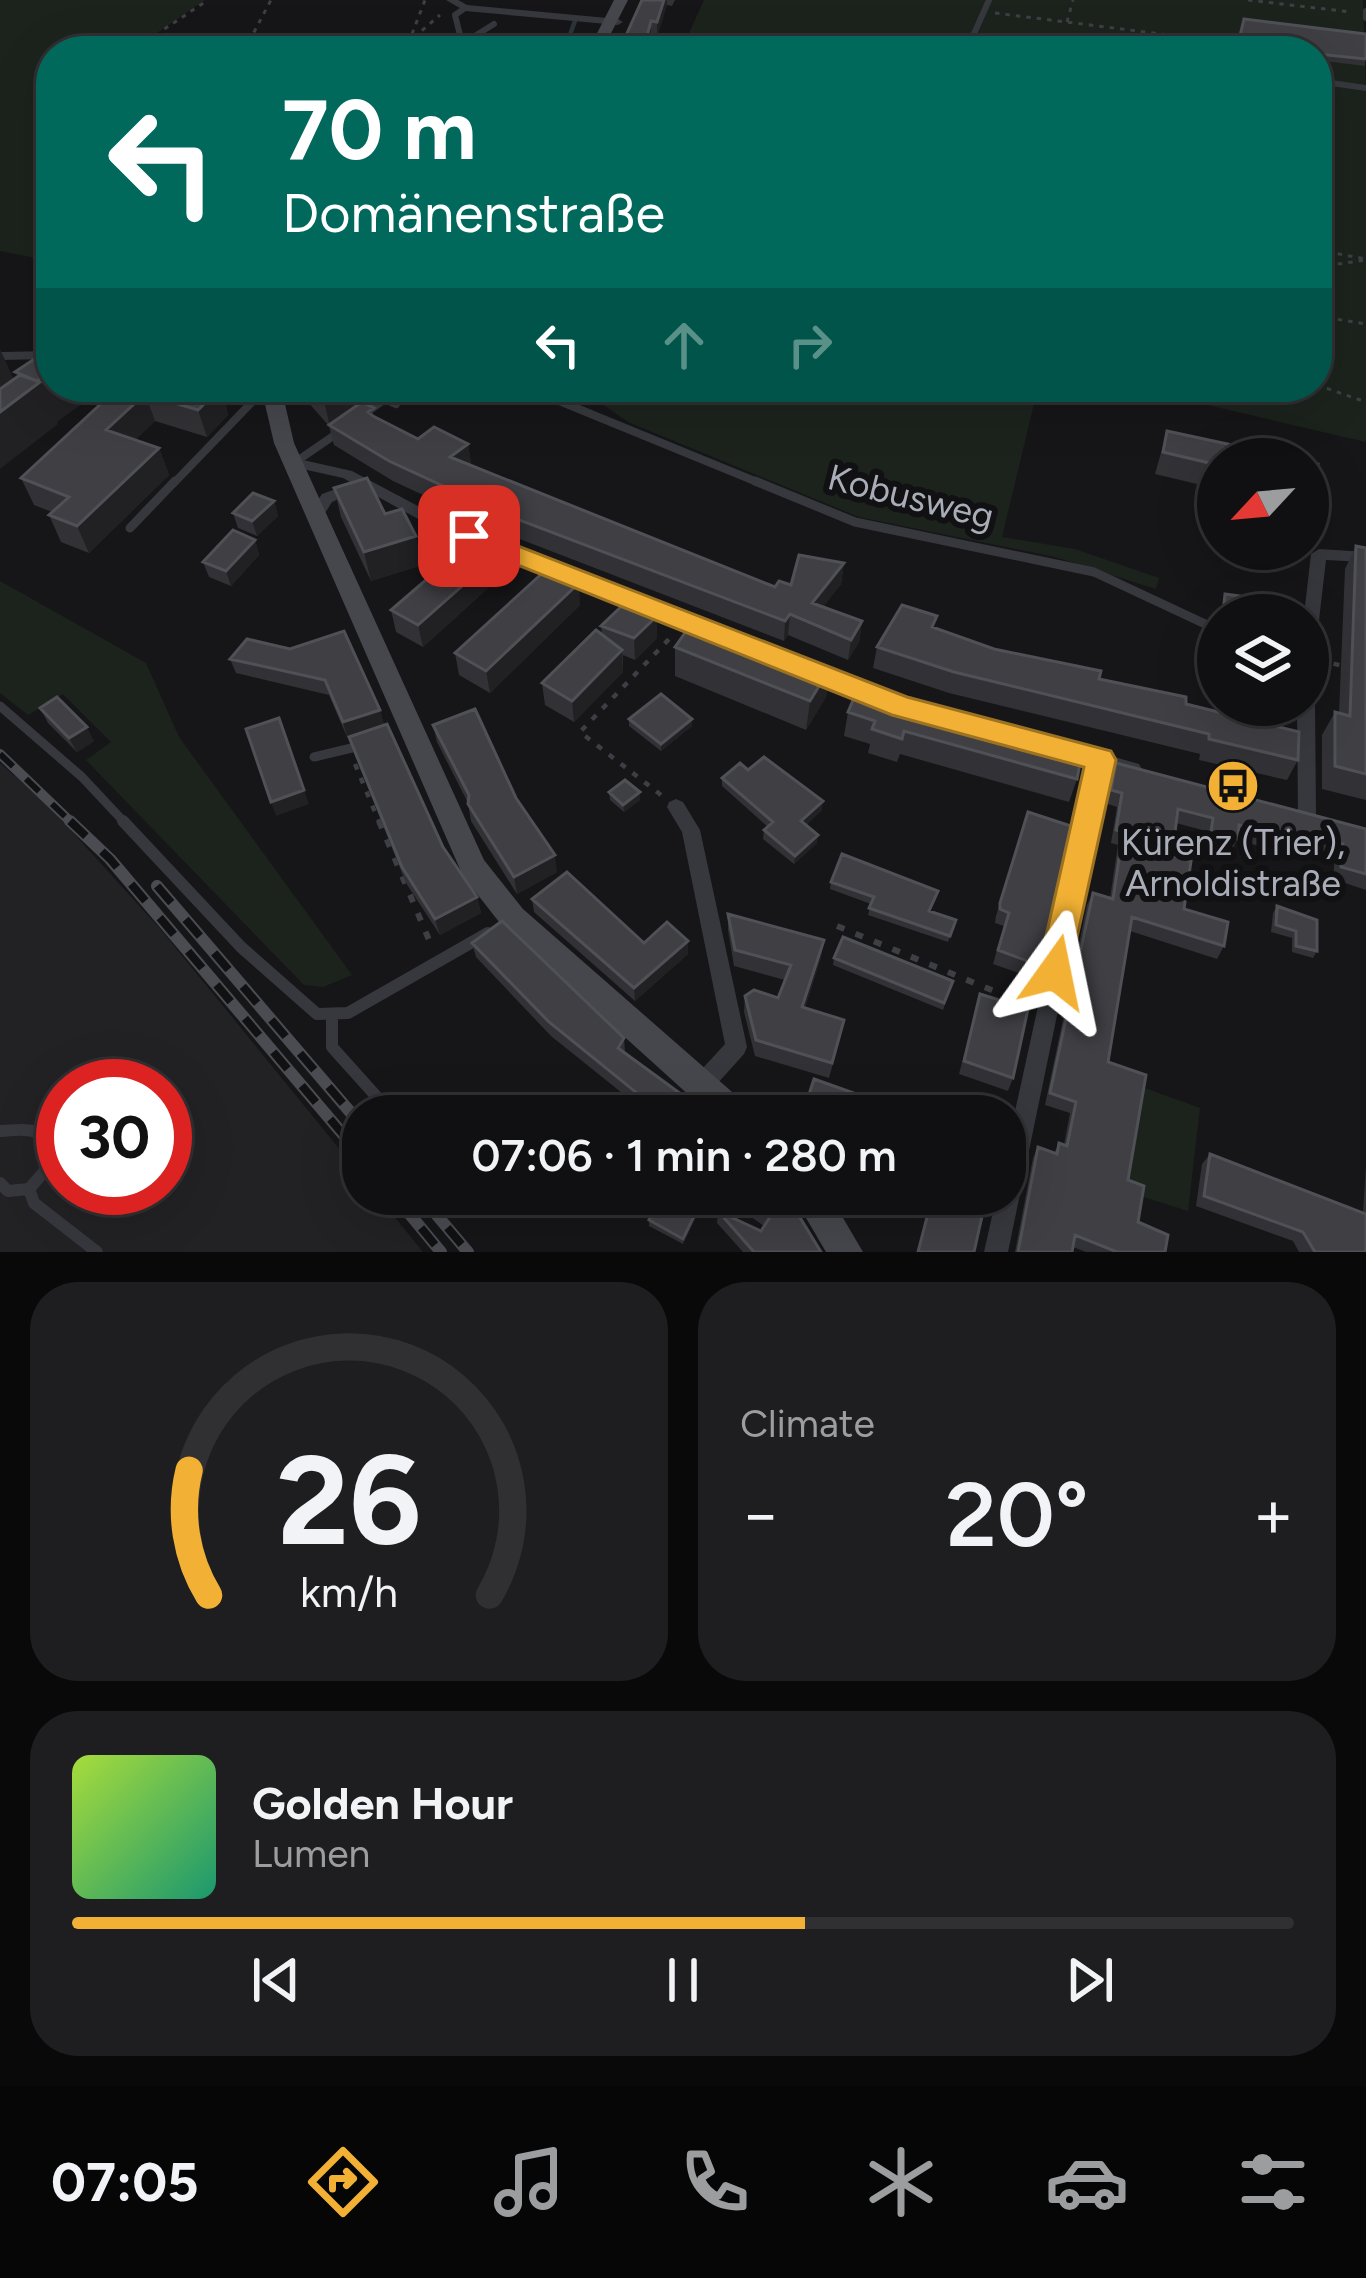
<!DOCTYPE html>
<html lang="en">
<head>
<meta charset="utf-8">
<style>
  :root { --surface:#101012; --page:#1e1e20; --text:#f1f3f6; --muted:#9c9d9f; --line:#303032; --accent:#f2b134 }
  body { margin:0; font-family:Figtree,sans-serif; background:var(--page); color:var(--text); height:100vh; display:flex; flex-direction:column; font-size:45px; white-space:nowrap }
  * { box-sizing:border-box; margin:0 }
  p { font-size:39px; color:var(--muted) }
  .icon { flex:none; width:66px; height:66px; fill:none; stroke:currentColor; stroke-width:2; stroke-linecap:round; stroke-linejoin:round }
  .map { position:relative; height:1252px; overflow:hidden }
  .details { display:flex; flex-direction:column; gap:30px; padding:30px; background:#09090a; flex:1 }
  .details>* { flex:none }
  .banner { position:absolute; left:36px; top:36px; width:1296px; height:366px; border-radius:48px; box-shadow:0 12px 48px #0002,0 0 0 3px var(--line); background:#00695c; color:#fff; overflow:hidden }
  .needle { width:78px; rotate:244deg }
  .fabs { position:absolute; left:1197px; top:438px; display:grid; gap:24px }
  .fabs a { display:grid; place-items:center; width:132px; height:132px; border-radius:50%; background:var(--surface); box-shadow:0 12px 48px #0002,0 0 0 3px var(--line); font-size:60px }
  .speed { position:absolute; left:36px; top:1059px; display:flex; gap:24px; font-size:60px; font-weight:700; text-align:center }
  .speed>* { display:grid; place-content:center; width:156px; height:156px; border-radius:50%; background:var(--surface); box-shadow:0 12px 48px #0002,0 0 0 3px var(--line); line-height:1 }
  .speed .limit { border:18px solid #d22; background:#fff; color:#111 }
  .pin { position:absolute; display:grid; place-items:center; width:102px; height:102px; color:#fff; margin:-51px; border-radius:24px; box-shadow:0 6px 18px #0006 }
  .me { position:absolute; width:132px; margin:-66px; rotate:12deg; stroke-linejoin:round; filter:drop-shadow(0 0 9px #0008) }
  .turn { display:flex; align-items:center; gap:42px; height:252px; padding:0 48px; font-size:54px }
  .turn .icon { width:156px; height:156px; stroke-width:2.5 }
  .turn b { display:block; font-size:84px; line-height:102px }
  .lanes { display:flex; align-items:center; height:114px; padding:0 48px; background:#0003; justify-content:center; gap:60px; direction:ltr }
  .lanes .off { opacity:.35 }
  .big { font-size:90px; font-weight:600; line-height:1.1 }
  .details .card { flex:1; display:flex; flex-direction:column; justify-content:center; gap:18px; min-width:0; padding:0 42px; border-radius:48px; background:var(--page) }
  .details .dial { align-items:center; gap:0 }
  .dial svg { height:312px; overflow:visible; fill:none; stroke:var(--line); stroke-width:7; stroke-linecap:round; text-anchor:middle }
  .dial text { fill:var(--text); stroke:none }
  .song { display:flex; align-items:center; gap:36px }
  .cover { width:144px; height:144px; border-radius:18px; background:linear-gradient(135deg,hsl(80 70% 55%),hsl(160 70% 35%)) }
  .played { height:12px; border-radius:6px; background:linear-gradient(90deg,var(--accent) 60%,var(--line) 60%) }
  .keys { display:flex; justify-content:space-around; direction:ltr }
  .heat { display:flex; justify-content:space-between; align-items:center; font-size:66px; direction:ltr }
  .details .tiles { flex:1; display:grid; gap:30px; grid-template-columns:1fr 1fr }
  .card:last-child { grid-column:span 2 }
  .trip { position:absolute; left:342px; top:1095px; width:684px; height:120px; border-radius:48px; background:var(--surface); box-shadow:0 12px 48px #0002,0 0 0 3px var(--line); font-weight:600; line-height:120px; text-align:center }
  .tab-bar { display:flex; height:192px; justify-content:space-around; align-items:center; background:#060607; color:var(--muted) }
  .tab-bar .icon { width:84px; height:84px }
  .tab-bar .current { color:var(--accent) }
  .tab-bar b { font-size:54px; color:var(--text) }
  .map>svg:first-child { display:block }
</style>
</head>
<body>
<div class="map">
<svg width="1366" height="1252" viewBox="0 0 1366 1252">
  <rect width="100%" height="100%" fill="#161618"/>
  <path fill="#222225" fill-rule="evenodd" d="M0,763l48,42 114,126 201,247v16h13l47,58h-423zM63,1086h102v102h-102z"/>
  <path fill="#1c231d" d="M0,0h205l-48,33 28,18h-134v210l-51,-10z
    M704,0h283l-16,37 19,-37h373l3,87 -49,-7v-29h-636z
    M1317,84l49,7v351l-236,-55h187z
    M558,387h480l-36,150 73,12 84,29 -3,11 -101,-32 -196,-40 -231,-95 -23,-16z
    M0,581l146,82 33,74 173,238 -29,12 -19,-2 -218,-225 25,-18 -48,-48 -35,21 -28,-22z
    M1139,1086l61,22 -12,103 -67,-21z"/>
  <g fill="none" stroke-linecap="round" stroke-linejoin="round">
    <path stroke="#2c353c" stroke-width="4.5" d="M564,51l11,-30"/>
    <path stroke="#3d3f44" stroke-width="3" stroke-dasharray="4.5 6" stroke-linecap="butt" d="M1248,0l102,12
      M995,13l245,31
      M1067,22l6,-22
      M412,34l13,-34
      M195,51l-22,-7 -10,-14 45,-30
      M244,51l27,-51
      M398,51l42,-36
      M1317,250l49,9
      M1317,267l49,-7
      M1317,316l49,8
      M1317,385l49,17"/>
    <path stroke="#3d3f44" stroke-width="4.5" stroke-dasharray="6 9" stroke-linecap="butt" d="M1319,660l24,6
      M355,764l25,60
      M661,795l-81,-63 91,-95"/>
    <path stroke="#3d3f44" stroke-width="6" stroke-dasharray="8 12" stroke-linecap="butt" d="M379,821l53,126
      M837,926l193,80"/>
    <path stroke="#37383d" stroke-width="6" d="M989,0l-16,36 116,15
      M1366,11v7
      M462,44l32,-20
      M464,51l-9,-36 10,-7
      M1317,81l49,7"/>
    <path stroke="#37383d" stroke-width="8" d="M525,387l237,97
      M367,412l18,-13 11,5
      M294,463l45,-31
      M173,484l79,-82 19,-9"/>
    <path stroke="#37383d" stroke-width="9" d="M755,481l100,41 239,50 124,58
      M130,528l45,-47
      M0,706l82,71 44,47
      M314,757l46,-11"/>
    <path stroke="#37383d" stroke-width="12" d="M123,821l118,126 76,67 31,-1 140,-80
      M332,1017v30l62,69
      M0,1131c30,-2 46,-5 56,27l-27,31 -21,2 -8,-8
      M29,1189l5,14 63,49"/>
    <path fill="#37383d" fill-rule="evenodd" d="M446,0h12l9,5 151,14 5,3 -5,3 -153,-14z
      M51,351v8l-51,1v-8z
      M294,458l58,13 96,51 268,108 2,4 -2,4h-12l-266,-108 -76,-42 -30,14 -12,19h-10l-3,-4 15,-23 30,-11 -9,-5 -54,-12 -2,-3z
      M1319,549l47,3v10l-40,-2 -10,86 -2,4 -6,2v-37h-4l7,-61z
      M807,666l78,27 3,5 -3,5 -6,2 -78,-28 -3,-5 3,-5z
      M1308,699l7,6 1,110 -2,5 -7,3 -7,-3 -2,-5 -1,-110h11z
      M1065,743l74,21 3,5 -3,5 -6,2 -25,-7 -100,483h-24l13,-58h8v-37l86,-393 -32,-9 -3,-5 3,-5z
      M676,799l7,3 17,28 47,217 -3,7 -36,40 -8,4 -8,-4 -3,-7 3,-7 33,-36 -43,-212 -15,-25 2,-5z"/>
    <path fill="#45474d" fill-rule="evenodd" d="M614,0h14l-26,51h-14z
      M261,387h20l13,56 190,417 39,49 224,196 5,11h-40l-209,-189 -40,-51 -189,-433z
      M792,1194h37l34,58h-37z"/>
    <g stroke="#4a4c52" stroke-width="10">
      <path id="rail-far1" d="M0,754l73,70"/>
    </g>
    <g stroke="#4a4c52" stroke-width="12">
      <path id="rail" d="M70,821l40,38 253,299
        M157,886l206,241
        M393,1194l48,58
        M419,1194l49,58"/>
    </g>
    <use href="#rail-far1" stroke="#111113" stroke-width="6" stroke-dasharray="18" stroke-linecap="butt"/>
    <use href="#rail" stroke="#111113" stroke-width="8" stroke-dasharray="22" stroke-linecap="butt"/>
  </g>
  <path fill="#323236" d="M642,0h33l-3,6 -5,-1 -10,32h-6l-3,14h-29z
    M1244,19l122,15 -1,32 -48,-6v-9h-81z
    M119,387l107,19 2,9 -21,22 -52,-16 -20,19 24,8 10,27 -80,78 -28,-11 -12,-27 3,-3 -18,-7 -13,-27z
    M304,387h79l-20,16 13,15 42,21 50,5 3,20 -1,1 305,122 16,-2 53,-22 -3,21 -18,23 39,14 -3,21 -11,18 -60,-25 -4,6 -277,-107 -114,-53 -59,-36 -5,-19 -21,-24z
    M391,387h46l-18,13z
    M1167,431l51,28v30l-63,-15z
    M1308,461l8,28 -8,18z
    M334,488l88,77 -51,16 -30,-64z
    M274,501l4,15 -21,20 -19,-8 -5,-15z
    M255,540l4,15 -28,31 -22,-9 -6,-15z
    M1356,546l10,2v252l-44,-11v-54l13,-23 4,1 6,-144z
    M505,548l3,22 -85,77 -27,-15 -5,-22z
    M580,605l-90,88 -31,-18 -4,-22z
    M601,626l56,12 -22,22 -12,-5v17l-49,50 -29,-17 -3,-22 60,-48z
    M935,628l59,21 192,55 112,56 -11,20 -88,-20 1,-6 -251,-61 -76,-25 4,-21z
    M247,639l133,71 4,15 -37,12 -18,-42 -93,-22 -6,-14z
    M675,647l155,21 -4,29 -20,33 -131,-54z
    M40,708l54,33 -17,11 -29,-29z
    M848,712l229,67 -8,23 -169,-48 -3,8 -29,-9 2,-9 -26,-8z
    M629,719h63v7l-31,25 -32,-25z
    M433,725l83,73 41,74 -40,22 -46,-73 -3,-18 -31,-61z
    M349,737l128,160 4,16 -41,22 -34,-52 -52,-130z
    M1116,763l250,66v61l-33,-11 2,-22 -33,-10 -3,3 -14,-4 -4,6 -44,-12 -6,12 -27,-7 2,-14 -30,-8 -4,32 12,54 40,37 -7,13 -87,-28 -22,131 20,118 10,42 27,30h-79l-13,-5 -1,5h-57l18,-94 5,-11 16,6 5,-10 5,2 6,-32 -25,-8 42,-200 6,-12 17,5 8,-53 -7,-2 6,-36 -12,-4 6,-27z
    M748,770l74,40 -16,15 11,18 -23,21 -31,-25 1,-9 4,-3 -46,-41v-8z
    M609,792l31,8 -16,12 -14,-12z
    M1028,812l10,153 -5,13 -40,-14 11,-38 -9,-3 1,-7z
    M831,882l107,9 -8,20 26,9 -8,22 -80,-27 3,-11 -41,-15z
    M532,899l112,44 44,-2v13l-53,47 -101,-89z
    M1277,906l40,45 -4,7 -21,-6v-14l-21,-6 2,-19z
    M728,914l93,43 -16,51 36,27 -12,43 -74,-22 -11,-44 1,-16 33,2 7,-18 -51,-14 -6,-36z
    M472,943l152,95 1,14 86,64h-80l-1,-12 2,-3 -81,-65 -75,-79z
    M834,958l119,23 -10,29 -110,-45z
    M980,994l33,84 -5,13 -49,-17z
    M1210,1154l153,59 3,-47v86h-67l-6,-11 -97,-35 6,-42z
    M719,1194h56l46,58h-78l-26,-29 1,-12 43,20 3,-5z
    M699,1206v5l-16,33 -34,-18v-6z"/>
  <path fill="#212124" d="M664,0h3v5l-10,32v-15z
    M651,21v16l-3,14h-5z
    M0,349l15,33 -15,16z
    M51,371v16h45l2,5 -41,30 1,2 -58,45v-57z
    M213,387h26l-13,19 2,9 -21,22 -9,-27z
    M342,387h41l-53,40 -6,-26z
    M417,387h20l-18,13z
    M145,394l10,27 -38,36 -11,-27z
    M468,444l3,20 -17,14 -4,-21z
    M159,448l10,27 -80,78 -12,-27z
    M274,501l4,15 -21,20 -5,-15z
    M416,536l6,29 -51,16 -7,-29z
    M255,540l4,15 -28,31 -5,-15z
    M505,548l3,22 -85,77 -5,-22z
    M844,563l-3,21 -31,40 2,-21z
    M579,583l1,22 -90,88 -4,-22z
    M790,614l-2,21 -4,6 1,-20z
    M657,616v22l-22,22 -1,-22z
    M862,621l-3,21 -11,18 3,-20z
    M622,650l1,22 -49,50 -2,-21z
    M830,668l-4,29 -20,33 4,-29z
    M380,710l4,15 -37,12 -4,-15z
    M692,719v7l-31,25v-7z
    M87,727l7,14 -17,11 -8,-14z
    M304,790l5,14 -33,12 -5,-14z
    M640,792v8l-16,12 -1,-7z
    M823,801l-1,9 -22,20 1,-9z
    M818,835l-1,8 -23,21 1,-8z
    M555,855l2,17 -40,22 -3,-17z
    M477,897l4,16 -41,22 -5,-16z
    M824,940l-3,17 -21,65 2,-15z
    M688,941v13l-53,47 -1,-13z
    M699,1206v5l-16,33v-5z"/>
  <path fill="#3f3f44" stroke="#4f5156" stroke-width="3" d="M642,0h22l-7,22 -6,-1 -8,30h-24z
    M1244,19l122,15v25l-49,-5v-3h-23l-56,-7z
    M51,348v23l-14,10 -22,-9z
    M20,375l20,7 -40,30v-23z
    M119,387l101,1 -22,22 -53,-16 -39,36 53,18 -82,78 -28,-11 20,-18 -48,-19z
    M312,387h30l-18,14z
    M362,402l12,6 -6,4 5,4 45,23 16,-12 34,17 -18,13 325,130 4,-6 12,4 8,-30 45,8 -32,40 50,18 -11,19 -61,-26 -5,7 -281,-107 -115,-53 -60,-36z
    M1167,431l130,28h-79v6l-55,-13z
    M1308,461l10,3 -2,25 -8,-2z
    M367,478l18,36 17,-5 14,27 -52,16 -30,-64z
    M253,493l21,8 -22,20 -19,-8z
    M233,530l22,10 -29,31 -23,-9z
    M478,535l27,13 -87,77 -27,-15z
    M1356,546l10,2v226l-31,-8v-54l15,4z
    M548,568l31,15 -93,88 -31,-18z
    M1225,594l58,8 -1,13h-52l-7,-2z
    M627,601l30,15 -23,22 -33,-12z
    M902,605l35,11 -5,11 62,22 107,22 -2,8 87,18v7l113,28 -1,28 -89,-21v-5l-255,-62 -77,-25z
    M697,616l133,52 -20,33 -135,-54z
    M596,630l26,20 -50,51 -30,-18z
    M344,631l36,79 -37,12 -18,-42 -95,-21 17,-20 43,10z
    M860,684l223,63 -6,32 -173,-48 -2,8 -30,-10 3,-8 -27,-9z
    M661,694l31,25 -31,25 -32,-25z
    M57,697l30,30 -18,11 -29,-30z
    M475,709l41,89 39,57 -41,22 -46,-73 1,-9 -36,-70z
    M279,718l25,72 -33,12 -25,-73z
    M387,724l56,123 34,50 -42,22 -33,-52 -53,-130z
    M764,757l59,44 -22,20 17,14 -23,21 -31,-26 9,-8 -51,-44 18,-15 8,7z
    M1116,763l250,66v45l-25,-7 2,-23 -36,-11v5l-18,-6v7l-50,-14 -1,14 -27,-7 2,-14 -35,-9 -6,46 19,6 -7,48 44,13 -4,24 -92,-29 -24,145 38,13 -18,105 16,6 -6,36 30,13 -3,17h-48l-42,-17 -3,17h-54l20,-105 19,7 2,-11 8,3 9,-44 -26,-9 43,-200 20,6 10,-67 -7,-2 6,-37 -11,-3z
    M625,780l15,12 -17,13 -14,-13z
    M1028,812l46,15 -36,138 -40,-15 11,-37 -9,-4v-6z
    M842,854l96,37 -9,20 27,9 -6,16 -81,-28 5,-11 -43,-15z
    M567,872l77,71 23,-21 21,19 -54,47 -102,-89z
    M1277,906l40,14v31l-21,-5v-15l-20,-6z
    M728,914l96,26 -22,67 42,13 -12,43 -76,-23 -11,-44 9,-6 24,8 13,-33 -56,-15z
    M502,921l122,117 -6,10 93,68h-65l-16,-12 7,-11 -88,-71 -77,-79z
    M843,937l110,44 -9,22 -110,-45z
    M980,994l48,15 -15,69 -49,-17z
    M814,1079l79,28 -3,9h-88z
    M1210,1154l156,60v38h-51l-12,-20 -99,-36z
    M662,1194h14l23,12 -16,33 -34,-19z
    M737,1194h38l21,17 25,41h-67l-36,-41 43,20 9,-14z
    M933,1194h54l-13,58h-56z"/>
  <path fill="#f2b134" stroke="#9d7322" stroke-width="3" d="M469,527l438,170 204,54 5,9 -49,223 -12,4 -12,-4 -5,-11 46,-205 -192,-52 -432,-173 -4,-6z"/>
  <defs>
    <g id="bus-disc" transform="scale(2.7)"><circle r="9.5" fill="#f2b134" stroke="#111113"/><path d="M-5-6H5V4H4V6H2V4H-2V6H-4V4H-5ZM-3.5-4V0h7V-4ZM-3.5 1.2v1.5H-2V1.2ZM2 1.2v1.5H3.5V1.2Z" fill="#111"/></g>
  </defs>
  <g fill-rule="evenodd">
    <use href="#bus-disc" x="1233" y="786"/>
  </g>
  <g text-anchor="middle" stroke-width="12" stroke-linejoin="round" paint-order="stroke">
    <g font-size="36" fill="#a8adb8" stroke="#111113">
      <text transform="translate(911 496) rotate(14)" y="13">Kobusweg</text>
    </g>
    <g font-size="36" fill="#a8adb8" stroke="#111113">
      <text x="1233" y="855">Kürenz (Trier),<tspan x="1233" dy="41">Arnoldistraße</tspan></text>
    </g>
  </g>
</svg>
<div class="fabs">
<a><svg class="needle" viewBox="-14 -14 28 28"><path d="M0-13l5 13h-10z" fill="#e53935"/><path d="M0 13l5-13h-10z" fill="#9c9d9f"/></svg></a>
<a><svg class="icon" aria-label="layers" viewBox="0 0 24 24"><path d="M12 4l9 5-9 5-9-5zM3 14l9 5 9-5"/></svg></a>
</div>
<div class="speed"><div class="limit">30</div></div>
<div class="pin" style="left:469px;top:536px;background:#d93025"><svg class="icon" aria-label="arrive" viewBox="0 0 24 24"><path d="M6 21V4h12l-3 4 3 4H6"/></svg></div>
<svg class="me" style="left:1055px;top:972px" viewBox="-20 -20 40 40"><path d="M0-17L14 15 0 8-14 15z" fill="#f2b134" stroke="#fff" stroke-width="4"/></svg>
<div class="trip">07:06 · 1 min · 280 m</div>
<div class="banner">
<div class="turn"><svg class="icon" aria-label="left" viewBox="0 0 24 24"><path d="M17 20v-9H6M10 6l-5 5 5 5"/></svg><div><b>70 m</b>Domänenstraße</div></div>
<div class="lanes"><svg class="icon" aria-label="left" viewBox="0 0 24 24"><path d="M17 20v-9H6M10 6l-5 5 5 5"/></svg><svg class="icon off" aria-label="ahead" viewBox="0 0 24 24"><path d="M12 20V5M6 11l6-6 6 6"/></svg><svg class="icon off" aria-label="right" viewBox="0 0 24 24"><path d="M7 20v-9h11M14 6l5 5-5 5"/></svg></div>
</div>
</div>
<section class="details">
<div class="tiles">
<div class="card dial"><svg viewBox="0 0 100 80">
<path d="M14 69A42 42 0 1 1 86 69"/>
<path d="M14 69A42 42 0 0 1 9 37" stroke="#f2b134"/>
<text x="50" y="56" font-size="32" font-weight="700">26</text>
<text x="50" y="72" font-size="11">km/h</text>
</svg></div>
<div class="card"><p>Climate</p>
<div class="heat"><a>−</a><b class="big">20°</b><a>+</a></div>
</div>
<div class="card">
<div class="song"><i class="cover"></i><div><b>Golden Hour</b><p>Lumen</p></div></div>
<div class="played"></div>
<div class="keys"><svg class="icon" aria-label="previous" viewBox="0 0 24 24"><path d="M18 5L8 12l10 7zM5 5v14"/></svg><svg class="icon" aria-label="pause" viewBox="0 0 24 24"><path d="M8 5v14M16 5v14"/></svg><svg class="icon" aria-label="next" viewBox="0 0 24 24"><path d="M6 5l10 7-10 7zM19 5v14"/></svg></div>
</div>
</div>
</section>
<nav class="tab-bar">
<b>07:05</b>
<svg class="icon current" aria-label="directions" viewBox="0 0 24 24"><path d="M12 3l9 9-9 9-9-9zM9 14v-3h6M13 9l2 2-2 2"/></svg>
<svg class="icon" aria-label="music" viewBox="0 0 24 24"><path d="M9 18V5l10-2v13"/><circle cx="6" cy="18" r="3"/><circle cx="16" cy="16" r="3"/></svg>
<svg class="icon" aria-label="phone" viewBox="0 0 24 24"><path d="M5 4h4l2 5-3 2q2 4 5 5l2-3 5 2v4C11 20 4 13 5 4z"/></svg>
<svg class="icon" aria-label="climate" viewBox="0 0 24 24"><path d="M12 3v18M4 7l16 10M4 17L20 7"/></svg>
<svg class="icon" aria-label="car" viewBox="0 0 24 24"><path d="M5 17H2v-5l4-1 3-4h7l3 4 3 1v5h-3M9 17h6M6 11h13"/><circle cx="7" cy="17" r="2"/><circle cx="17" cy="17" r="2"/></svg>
<svg class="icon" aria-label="filters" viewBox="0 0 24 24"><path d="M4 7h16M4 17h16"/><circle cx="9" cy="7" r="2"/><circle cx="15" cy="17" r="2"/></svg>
</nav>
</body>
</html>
